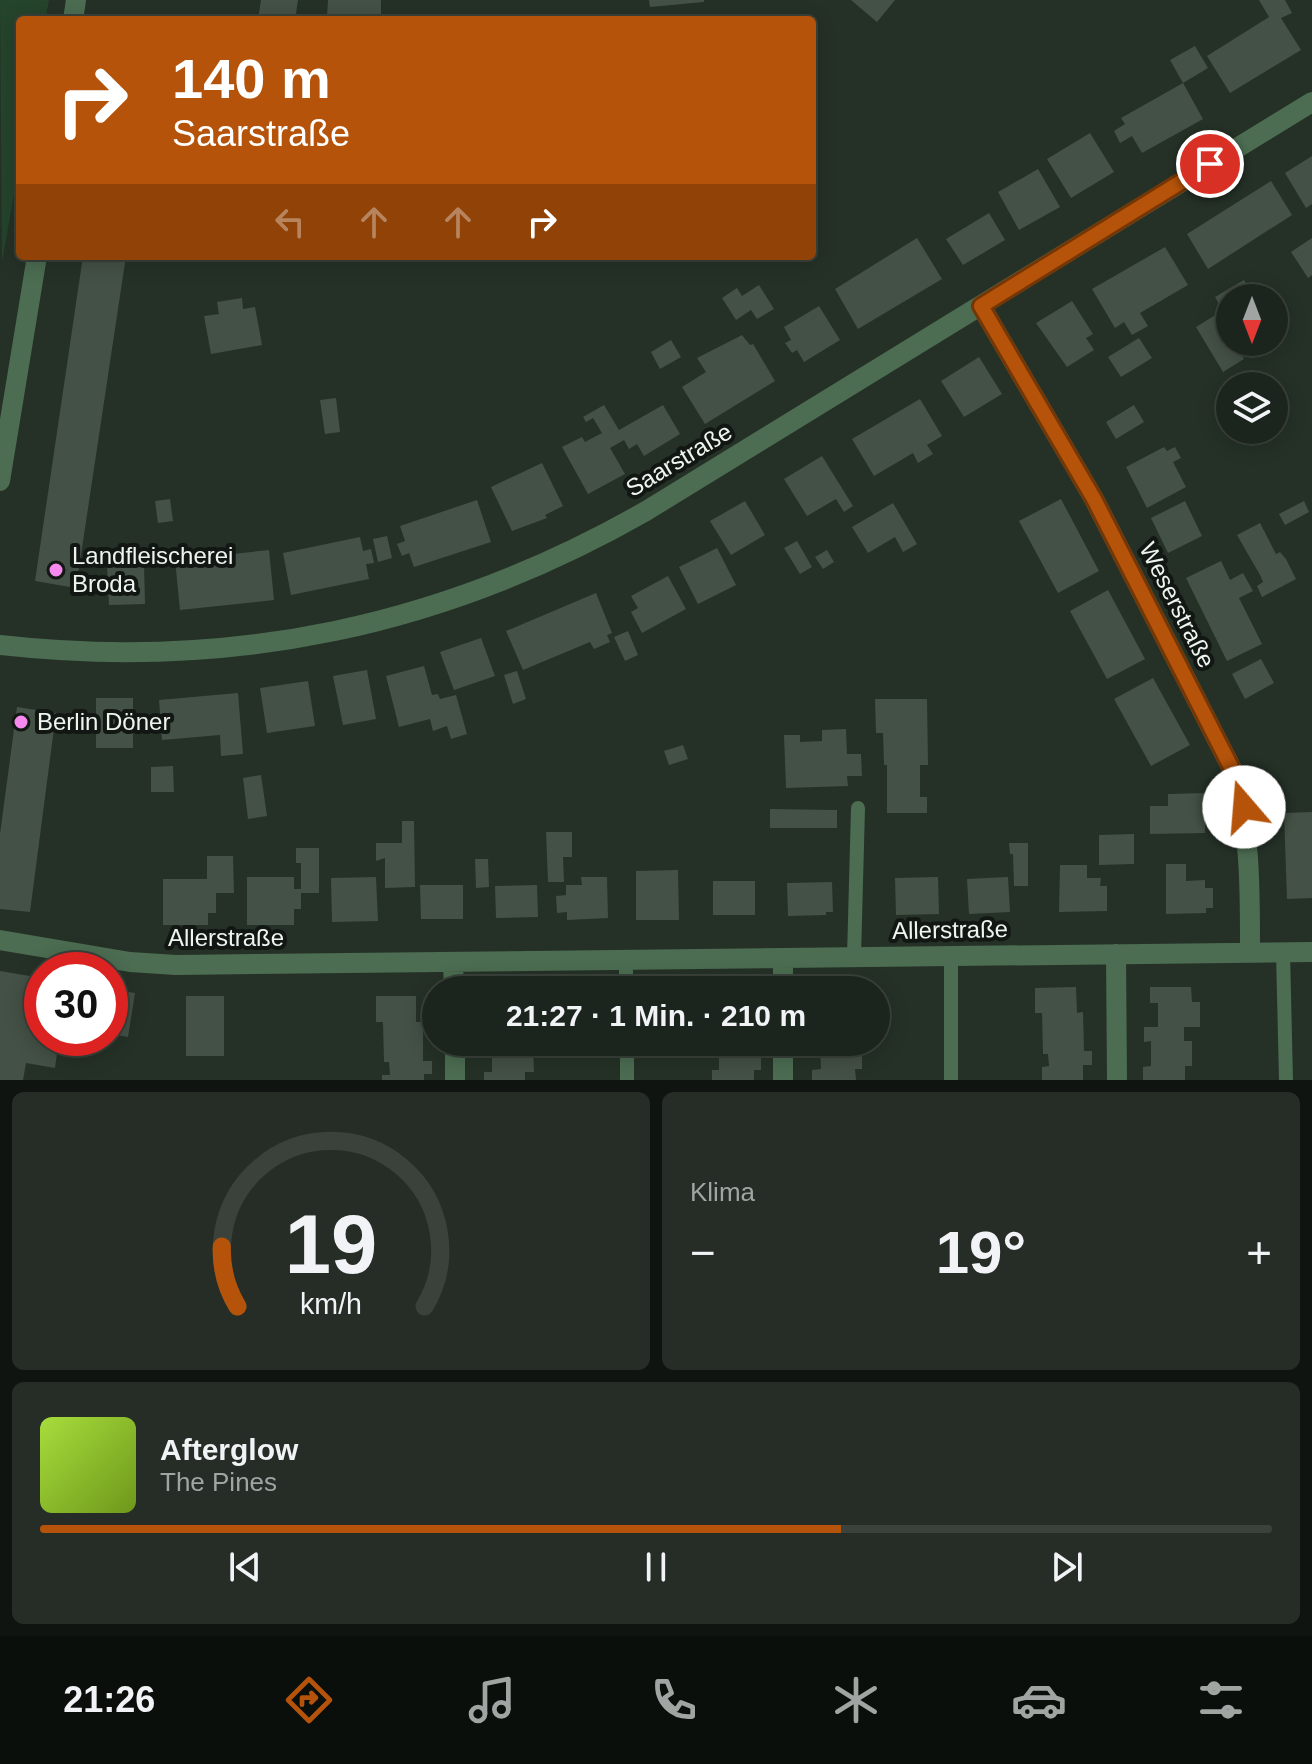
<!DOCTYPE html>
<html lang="de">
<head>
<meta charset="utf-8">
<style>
  :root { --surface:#1c251d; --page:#252d26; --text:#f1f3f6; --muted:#a0a5a4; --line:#3a423b; --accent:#b45309 }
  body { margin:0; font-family:Arial,sans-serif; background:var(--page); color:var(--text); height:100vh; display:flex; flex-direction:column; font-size:30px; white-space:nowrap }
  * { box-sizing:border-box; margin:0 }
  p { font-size:26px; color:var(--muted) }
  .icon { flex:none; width:44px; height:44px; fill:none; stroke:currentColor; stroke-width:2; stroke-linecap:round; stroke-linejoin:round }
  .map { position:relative; height:1080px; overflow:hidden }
  .panel { display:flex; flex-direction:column; gap:12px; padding:12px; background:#0f1410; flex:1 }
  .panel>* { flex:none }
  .hud { position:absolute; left:16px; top:16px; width:800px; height:244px; border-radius:8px; box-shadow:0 4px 20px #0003,0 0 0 2px var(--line); background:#b45309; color:#fff; overflow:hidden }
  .needle { width:52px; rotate:180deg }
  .controls { position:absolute; left:1216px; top:284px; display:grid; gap:16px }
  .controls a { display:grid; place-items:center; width:72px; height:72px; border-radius:50%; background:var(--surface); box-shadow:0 4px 20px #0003,0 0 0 2px var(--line); font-size:40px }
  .speed { position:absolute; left:24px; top:952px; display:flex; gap:16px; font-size:40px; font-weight:700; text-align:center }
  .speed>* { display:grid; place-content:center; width:104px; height:104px; border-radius:50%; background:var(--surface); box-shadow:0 4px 20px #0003,0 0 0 2px var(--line); line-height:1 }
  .speed .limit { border:12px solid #d22; background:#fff; color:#111 }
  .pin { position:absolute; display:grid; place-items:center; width:68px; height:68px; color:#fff; margin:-34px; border:4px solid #fff; border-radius:50%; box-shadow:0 2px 8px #0007 }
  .me { position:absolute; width:88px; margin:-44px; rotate:342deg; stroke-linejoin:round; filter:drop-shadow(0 0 6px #0008) }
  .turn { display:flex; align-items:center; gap:28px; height:168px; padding:0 24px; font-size:36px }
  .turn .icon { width:104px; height:104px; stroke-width:2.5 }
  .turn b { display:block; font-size:56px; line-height:68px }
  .lanes { display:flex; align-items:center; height:76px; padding:0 24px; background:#0003; justify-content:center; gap:40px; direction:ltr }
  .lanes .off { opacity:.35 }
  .big { font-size:60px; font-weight:600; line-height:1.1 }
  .panel .card { flex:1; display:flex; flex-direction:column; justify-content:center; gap:12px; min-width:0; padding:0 28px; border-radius:12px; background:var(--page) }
  .panel .dial { align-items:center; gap:0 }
  .dial svg { height:208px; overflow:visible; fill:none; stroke:var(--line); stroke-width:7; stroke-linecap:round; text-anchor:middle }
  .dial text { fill:var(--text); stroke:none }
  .song { display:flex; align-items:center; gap:24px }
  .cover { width:96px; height:96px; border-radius:12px; background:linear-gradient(135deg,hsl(80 70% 55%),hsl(80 70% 35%)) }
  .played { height:8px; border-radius:4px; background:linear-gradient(90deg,var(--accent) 65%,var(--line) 65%) }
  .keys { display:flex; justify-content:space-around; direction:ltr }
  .heat { display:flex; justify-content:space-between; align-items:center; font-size:44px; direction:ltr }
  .panel .tiles { flex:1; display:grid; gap:12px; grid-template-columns:1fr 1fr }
  .card:last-child { grid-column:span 2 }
  .trip { position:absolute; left:422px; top:976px; width:468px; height:80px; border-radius:40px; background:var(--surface); box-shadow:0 4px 20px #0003,0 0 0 2px var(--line); font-weight:600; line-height:80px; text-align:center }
  .dock { display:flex; height:128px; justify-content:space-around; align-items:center; background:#0b0f0c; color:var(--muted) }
  .dock .icon { width:56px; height:56px }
  .dock .active { color:var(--accent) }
  .dock b { font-size:36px; color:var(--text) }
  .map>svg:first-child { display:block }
</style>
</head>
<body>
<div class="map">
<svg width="1312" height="1080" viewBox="0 0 1312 1080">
  <rect width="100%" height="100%" fill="#253127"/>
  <path fill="#25442c" d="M0,0h49l-4,20h-25v141l-18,101z"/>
  <path fill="#445146" d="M261,0h37l-3,20h-37z
    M328,0h53v19l-54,-2z
    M649,0h55v2l-54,5z
    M851,0h44l-18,22z
    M1259,0h26l7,13 -11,5 20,32 -71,43 -23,-37 62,-39z
    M1195,46l13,22 -25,15 -13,-23z
    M1183,83l20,36 -61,34 -10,-17 -12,7 -6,-12 11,-7 -4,-6z
    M1090,133l24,39 -43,26 -24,-39z
    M1312,156v48l-6,4 -21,-35z
    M1038,169l22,38 -41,23 -21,-38z
    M1271,181l21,34 -84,54 -21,-35z
    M989,213l16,27 -42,25 -17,-26z
    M917,238l25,41 -84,50 -23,-40z
    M1312,238v37l-4,3 -17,-26z
    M1165,247l23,38 -48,28 8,13 -16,9 -8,-13 -9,6 -23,-39z
    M83,256h43l-50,332 -41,-7z
    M1244,280l11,18h-25v25l-15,-26z
    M759,285l15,24 -17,10 -6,-9 -15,10 -14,-22 15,-10 5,8z
    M242,298l1,11 12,-2 7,38 -51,9 -7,-38 15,-2 -2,-12z
    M1072,301l21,33 -7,4 8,12 -27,17 -31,-44z
    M819,306l21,34 -36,22 -7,-12 -5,3 -7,-10 6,-3 -7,-13z
    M1217,314l13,28h4l10,17 -21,13 -27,-45z
    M742,335l8,10 3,-1 22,37 -70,43 -23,-37 24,-15 -9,-14z
    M1139,338l13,20 -31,19 -13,-20z
    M671,340l10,17 -21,12 -9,-17z
    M979,357l23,37 -38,23 -23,-36z
    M336,398l4,34 -15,2 -5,-34z
    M920,399l22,37 -15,9 6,9 -15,9 -5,-10 -39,23 -22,-37z
    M604,405l15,25 44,-25 17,29 -36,22 -7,-12 -8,5 -5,-9 -14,8 15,26 -37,20 -26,-47 20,-10 3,5 17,-9 -9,-15 -7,4 -3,-5z
    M1134,405l10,17 -28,17 -10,-17z
    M1164,447l3,4 8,-4 6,11 -8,4 13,25 -39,21 -21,-41z
    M822,456l31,50 -9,6 -8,-13 -29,17 -23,-37z
    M542,463l21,43 -18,9 2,3 -35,13 -21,-44z
    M170,499l3,22 -15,2 -3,-22z
    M1061,499l38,72 -41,22 -39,-72z
    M477,500l14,42 -77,25 -5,-14 -7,3 -5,-12 8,-3 -5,-15z
    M745,501l20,34 -34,20 -21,-34z
    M1185,501l17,35 -34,17 -17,-35z
    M1304,501l5,11 -24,13 -6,-11z
    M893,503l24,41 -14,8 -8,-15 -27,16 -16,-26z
    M1260,523l16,31 4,-2 6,7 10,20 -34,18 -5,-11 6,-4 -3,-7 -23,-40z
    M387,536l5,22 -14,4 -5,-23z
    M360,537l3,14 8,-2 3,14 -8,1 3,15 -78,16 -8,-42z
    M797,541l15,26 -12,7 -16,-26z
    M717,548l19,37 -38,19 -19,-37z
    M194,549l1,9 74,-8 5,50 -94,10 -5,-50 6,-1 -1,-9z
    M827,550l7,12 -11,7 -8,-12z
    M1221,561l9,19 13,-7 10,18 -14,7 23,46 -35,17 -41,-83z
    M144,563l1,41 -36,1 -2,-41z
    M668,576l18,33 -44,24 -11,-21 7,-4 -7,-12z
    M1108,590l37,69 -38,20 -37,-68z
    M596,593l16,40 -5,2 3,7 -16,7 -4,-7 -67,28 -17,-39z
    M628,631l10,24 -13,6 -11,-24z
    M481,638l14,38 -41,14 -14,-38z
    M1261,659l13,24 -29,16 -13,-25z
    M424,666l8,29 6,-1 2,5 16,-4 11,39 -16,5 -4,-13 -14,5 -3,-12 -31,8 -13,-51z
    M367,670l9,49 -33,6 -10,-49z
    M517,671l9,28 -13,5 -9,-29z
    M1153,678l37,67 -39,21 -37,-67z
    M308,681l7,45 -48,7 -7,-45z
    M238,693l5,61 -22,2 -1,-21 -58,5 -3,-40z
    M96,698h37v50h-37z
    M875,699h52l1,66h-8v32h7v16h-40v-48h-3l-1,-32h-7z
    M17,707l39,6 -26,199 -30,-3v-75z
    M846,729l1,25h14l1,22h-15l1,10 -62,2 -2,-53h16v7l22,-1v-11z
    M683,745l5,14 -19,6 -5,-14z
    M173,766l1,26h-23v-25z
    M261,775l6,41 -19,3 -5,-41z
    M1205,793v40l-55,1v-28h18v-12z
    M770,809l67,1v18h-67z
    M1312,812v86l-25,1 -3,-86z
    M402,821h12l1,66 -30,1v-30l-9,3v-18h26z
    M546,832h26v25h-9l1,25h-16z
    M1134,834v30l-35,1v-30z
    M1009,843h19v43h-14l-1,-32h-3z
    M296,848h23v45h-18v16h-7v16h-47v-48h47v12h7v-26h-5z
    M207,856h26l1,37h-18v20h-8v12h-45v-46h44z
    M475,859h13l1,28 -13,1z
    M1166,864h20v17l19,-1v8h8v20h-7v5l-40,1z
    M1060,865h27v13h14l-1,8h7v25l-48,1z
    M678,870l1,50h-43v-49z
    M376,877l2,44 -46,1 -1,-44z
    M581,877h26l1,41 -41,2v-8l-10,1 -1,-17 10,-1v-10h16z
    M938,877l1,37 -43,1 -1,-37z
    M1008,877l2,35 -41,2 -2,-35z
    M713,881h42v34h-42z
    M832,882l1,30h-7v3l-38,1 -1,-33z
    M420,885h43v34h-42z
    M537,885l1,32 -42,1 -1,-32z
    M0,971l42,7v60h17l-4,30 -29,-5 -3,17h-23z
    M1076,987l1,26 6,-1 1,39h8v14h-9v15h-41v-13l7,-1 -1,-12h-5l-1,-41h-7v-25z
    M1150,987h41l1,15h8v25h-16v14h8v25h-7v14h-42v-13l8,-1v-25l-7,1v-15h14v-24h-8z
    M110,989l25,4 -7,44 -18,-3z
    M186,996h38v60h-38z
    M376,996h40v26h7v39h9v13h-8v6h-42v-5h8l-1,-13h-5l-1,-40h-7z
    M484,1042h42v4h7l1,26h-9v8h-41v-8h8v-24l-8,1z
    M712,1042h42v16h7v12h-7v10h-42v-10h7v-12h-7z
    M813,1042l49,3v24h-7l1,11h-44v-10l9,-1 -1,-24h-7z"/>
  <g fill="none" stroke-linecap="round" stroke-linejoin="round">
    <path stroke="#4c6d52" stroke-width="14" d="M1283,952l3,128
      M951,956v124
      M854,957l4,-149
      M626,961v29
      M627,1042v38"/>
    <path stroke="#4c6d52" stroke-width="20" d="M73,20l3,-20
      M981,306l113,193 137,268c20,61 19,121 19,185
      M0,481l37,-225
      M0,645c231,26 443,-18 646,-134l666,-409
      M0,940l130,22 46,3 1136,-13
      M1116,954l1,126
      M783,958v32
      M453,963l1,27
      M455,1042v38
      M783,1042v38"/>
  </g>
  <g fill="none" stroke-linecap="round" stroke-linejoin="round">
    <g stroke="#753606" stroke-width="20">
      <path id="route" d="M1210,164l-229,142 113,193 137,268 13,40"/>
    </g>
    <use href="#route" stroke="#b45309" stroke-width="14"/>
  </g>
  <g fill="#f689ee" stroke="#121713" stroke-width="3">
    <circle cx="56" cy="570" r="8"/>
    <circle cx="21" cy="722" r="8"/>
  </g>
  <g text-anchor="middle" stroke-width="8" stroke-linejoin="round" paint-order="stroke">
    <g font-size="24" fill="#edf5ee" stroke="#121713">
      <text transform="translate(679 460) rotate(-31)" y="8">Saarstraße</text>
      <text transform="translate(1177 605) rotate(63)" y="8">Weserstraße</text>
      <text transform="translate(950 930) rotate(-1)" y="8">Allerstraße</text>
      <text x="226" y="946">Allerstraße</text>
    </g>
    <g font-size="24" fill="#edf5ee" stroke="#121713" text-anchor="start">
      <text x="72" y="564">Landfleischerei<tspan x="72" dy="28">Broda</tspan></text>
      <text x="37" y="730">Berlin Döner</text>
    </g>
  </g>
</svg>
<div class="controls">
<a><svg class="needle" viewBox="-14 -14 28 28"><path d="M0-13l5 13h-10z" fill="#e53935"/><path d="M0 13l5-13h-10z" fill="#a0a5a4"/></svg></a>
<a><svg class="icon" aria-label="layers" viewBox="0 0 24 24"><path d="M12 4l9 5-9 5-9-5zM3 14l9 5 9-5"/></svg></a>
</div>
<div class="speed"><div class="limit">30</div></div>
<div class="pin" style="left:1210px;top:164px;background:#d93025"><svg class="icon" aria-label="arrive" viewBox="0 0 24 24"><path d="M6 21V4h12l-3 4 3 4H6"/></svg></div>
<svg class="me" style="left:1244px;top:807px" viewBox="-20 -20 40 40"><circle r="19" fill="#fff"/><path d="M0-13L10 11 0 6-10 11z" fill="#b45309"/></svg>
<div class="trip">21:27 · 1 Min. · 210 m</div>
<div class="hud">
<div class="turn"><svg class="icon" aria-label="right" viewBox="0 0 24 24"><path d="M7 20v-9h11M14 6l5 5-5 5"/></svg><div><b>140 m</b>Saarstraße</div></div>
<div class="lanes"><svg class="icon off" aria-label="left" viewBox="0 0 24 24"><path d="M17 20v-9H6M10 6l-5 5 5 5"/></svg><svg class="icon off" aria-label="ahead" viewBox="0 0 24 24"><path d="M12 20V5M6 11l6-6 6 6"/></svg><svg class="icon off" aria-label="ahead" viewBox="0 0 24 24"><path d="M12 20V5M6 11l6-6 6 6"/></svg><svg class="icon" aria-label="right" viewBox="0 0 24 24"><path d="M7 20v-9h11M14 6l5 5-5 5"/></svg></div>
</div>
</div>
<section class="panel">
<div class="tiles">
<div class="card dial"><svg viewBox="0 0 100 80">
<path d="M14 69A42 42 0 1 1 86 69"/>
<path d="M14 69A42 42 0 0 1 8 46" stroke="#b45309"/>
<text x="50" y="56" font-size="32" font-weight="700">19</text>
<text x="50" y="72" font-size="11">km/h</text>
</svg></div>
<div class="card"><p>Klima</p>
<div class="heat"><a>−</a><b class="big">19°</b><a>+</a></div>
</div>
<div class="card">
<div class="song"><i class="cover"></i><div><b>Afterglow</b><p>The Pines</p></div></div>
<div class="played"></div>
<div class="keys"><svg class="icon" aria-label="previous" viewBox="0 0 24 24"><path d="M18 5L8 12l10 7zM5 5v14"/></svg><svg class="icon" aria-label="pause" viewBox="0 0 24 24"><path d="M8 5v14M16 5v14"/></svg><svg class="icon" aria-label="next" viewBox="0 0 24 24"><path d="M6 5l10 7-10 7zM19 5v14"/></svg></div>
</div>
</div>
</section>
<nav class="dock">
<b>21:26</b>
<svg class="icon active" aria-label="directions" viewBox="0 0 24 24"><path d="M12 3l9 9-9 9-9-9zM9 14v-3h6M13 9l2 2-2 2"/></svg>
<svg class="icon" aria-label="music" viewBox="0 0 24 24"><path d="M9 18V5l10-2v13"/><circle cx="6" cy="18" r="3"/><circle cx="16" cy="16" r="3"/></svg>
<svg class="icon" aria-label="phone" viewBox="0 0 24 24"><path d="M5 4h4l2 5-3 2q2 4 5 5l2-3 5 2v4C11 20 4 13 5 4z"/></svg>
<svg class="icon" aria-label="climate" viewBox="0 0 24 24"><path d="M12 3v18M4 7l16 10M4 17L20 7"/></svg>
<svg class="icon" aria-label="car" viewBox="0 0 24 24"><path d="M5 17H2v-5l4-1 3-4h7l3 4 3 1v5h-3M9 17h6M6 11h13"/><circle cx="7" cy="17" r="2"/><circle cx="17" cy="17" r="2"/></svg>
<svg class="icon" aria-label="filters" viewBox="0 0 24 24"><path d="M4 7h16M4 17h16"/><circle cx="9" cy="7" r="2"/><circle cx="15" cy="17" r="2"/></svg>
</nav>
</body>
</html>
